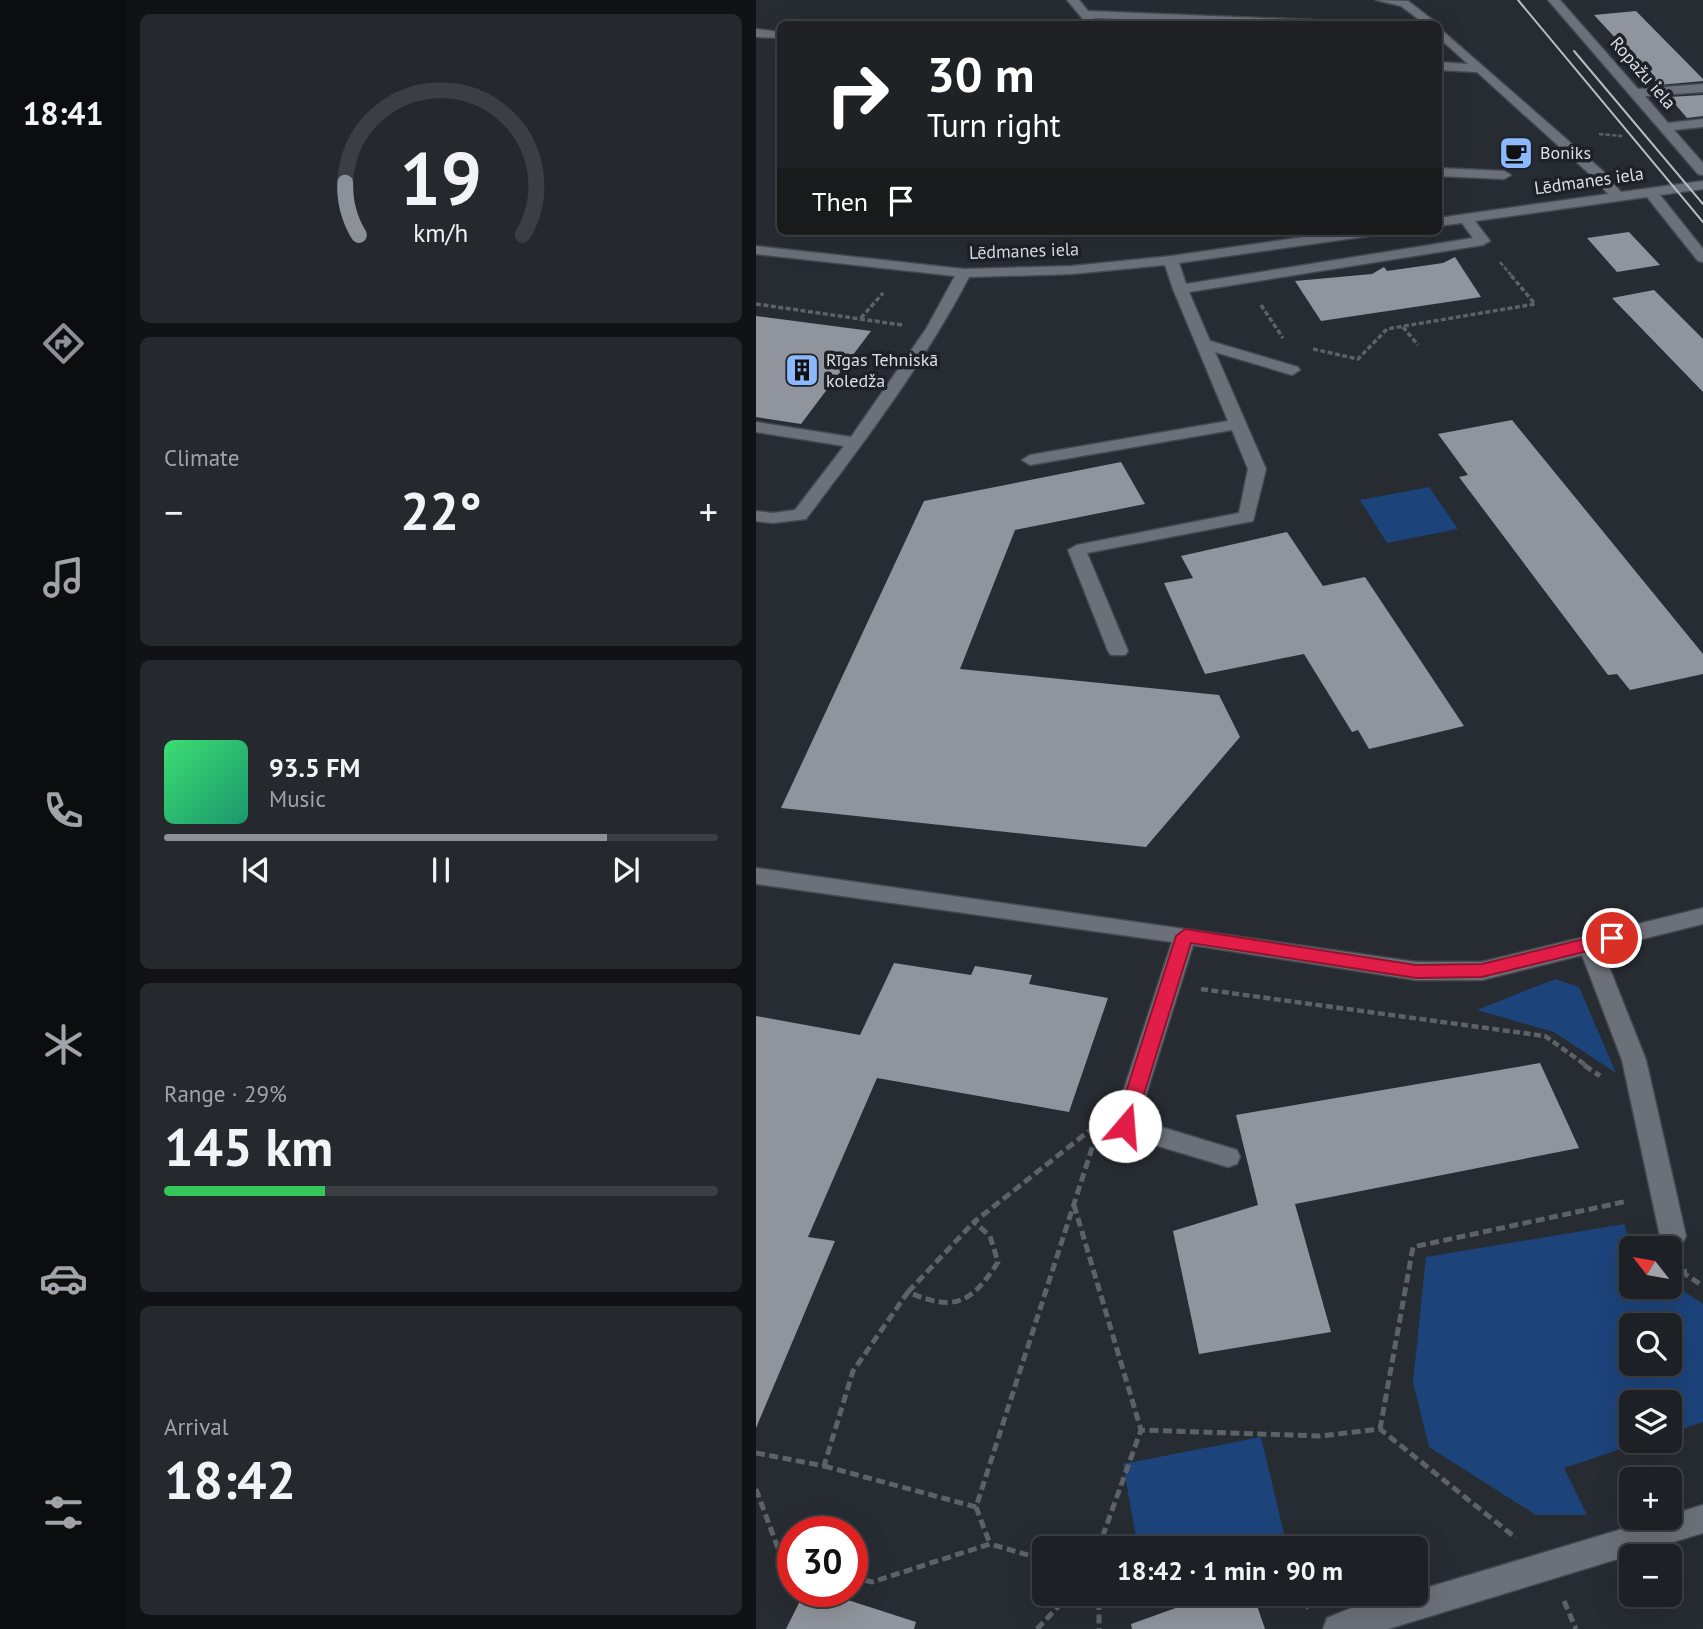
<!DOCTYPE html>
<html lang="en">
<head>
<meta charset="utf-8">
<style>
  :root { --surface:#1d2126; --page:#25292e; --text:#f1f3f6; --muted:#a0a3a7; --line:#3b3e43; --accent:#8c9099 }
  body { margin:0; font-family:"PT Sans",sans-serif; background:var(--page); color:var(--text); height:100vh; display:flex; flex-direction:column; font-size:26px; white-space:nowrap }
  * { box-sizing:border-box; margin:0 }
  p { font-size:23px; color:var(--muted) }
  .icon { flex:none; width:38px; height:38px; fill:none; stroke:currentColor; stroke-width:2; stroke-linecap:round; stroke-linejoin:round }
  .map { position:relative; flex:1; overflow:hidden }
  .drawer { display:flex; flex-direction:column; gap:14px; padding:14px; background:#101215; width:630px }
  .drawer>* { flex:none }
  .guide { position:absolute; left:21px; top:21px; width:665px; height:214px; border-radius:10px; box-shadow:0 7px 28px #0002,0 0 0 2px var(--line); background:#202124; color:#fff; overflow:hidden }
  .needle { width:46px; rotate:301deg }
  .controls { position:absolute; left:863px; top:1236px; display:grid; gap:14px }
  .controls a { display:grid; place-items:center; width:63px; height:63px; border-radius:10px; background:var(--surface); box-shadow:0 7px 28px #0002,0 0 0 2px var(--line); font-size:35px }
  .speed { position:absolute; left:21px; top:1516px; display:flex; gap:14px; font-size:35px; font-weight:700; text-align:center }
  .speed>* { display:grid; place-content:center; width:91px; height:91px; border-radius:50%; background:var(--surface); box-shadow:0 7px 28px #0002,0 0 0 2px var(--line); line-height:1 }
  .speed .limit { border:10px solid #d22; background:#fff; color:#111 }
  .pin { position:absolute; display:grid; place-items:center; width:60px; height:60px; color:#fff; margin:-30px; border:4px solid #fff; border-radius:50%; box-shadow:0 2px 7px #0007 }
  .me { position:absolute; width:77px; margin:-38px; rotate:18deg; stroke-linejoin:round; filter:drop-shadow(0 0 5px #0008) }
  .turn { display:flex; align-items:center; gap:24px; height:147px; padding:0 35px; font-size:32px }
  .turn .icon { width:91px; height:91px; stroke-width:2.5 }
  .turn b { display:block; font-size:49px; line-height:60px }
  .then { display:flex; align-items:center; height:66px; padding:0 35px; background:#0003; gap:14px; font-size:26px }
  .big { font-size:52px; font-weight:600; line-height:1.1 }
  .drawer .tile { flex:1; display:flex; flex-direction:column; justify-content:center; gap:10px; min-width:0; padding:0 24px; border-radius:10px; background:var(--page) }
  .drawer .dial { align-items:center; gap:0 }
  .dial svg { height:182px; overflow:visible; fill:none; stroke:var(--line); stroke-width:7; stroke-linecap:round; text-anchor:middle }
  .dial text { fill:var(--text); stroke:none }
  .song { display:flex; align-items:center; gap:21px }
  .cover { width:84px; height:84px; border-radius:10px; background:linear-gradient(135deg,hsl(140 70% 55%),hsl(160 70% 35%)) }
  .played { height:7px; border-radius:4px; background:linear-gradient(90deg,var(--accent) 80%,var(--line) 80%) }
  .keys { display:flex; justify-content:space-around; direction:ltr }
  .heat { display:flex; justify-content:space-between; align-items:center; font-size:38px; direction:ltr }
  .charge { height:10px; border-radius:5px; background:linear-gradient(90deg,#34c759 29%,var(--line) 0) }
  .trip { position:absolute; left:276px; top:1536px; width:396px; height:70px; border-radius:10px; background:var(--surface); box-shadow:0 7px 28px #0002,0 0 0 2px var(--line); font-weight:600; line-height:70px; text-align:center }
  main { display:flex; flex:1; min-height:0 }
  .menu { display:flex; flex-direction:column; width:126px; justify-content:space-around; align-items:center; background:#0c0d0f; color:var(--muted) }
  .menu .icon { width:49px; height:49px }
  .menu .current { color:var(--accent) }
  .menu b { font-size:32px; color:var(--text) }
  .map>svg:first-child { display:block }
</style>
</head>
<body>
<main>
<nav class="menu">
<b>18:41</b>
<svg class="icon current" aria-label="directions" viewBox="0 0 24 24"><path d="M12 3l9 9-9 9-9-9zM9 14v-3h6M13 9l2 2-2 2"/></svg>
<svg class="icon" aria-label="music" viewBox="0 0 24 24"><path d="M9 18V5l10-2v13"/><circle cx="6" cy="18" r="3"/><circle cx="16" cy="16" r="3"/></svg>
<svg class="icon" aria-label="phone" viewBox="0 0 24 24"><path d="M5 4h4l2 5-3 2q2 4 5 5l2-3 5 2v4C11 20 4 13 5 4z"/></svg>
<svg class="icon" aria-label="climate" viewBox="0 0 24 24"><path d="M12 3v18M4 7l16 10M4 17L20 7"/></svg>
<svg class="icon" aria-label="car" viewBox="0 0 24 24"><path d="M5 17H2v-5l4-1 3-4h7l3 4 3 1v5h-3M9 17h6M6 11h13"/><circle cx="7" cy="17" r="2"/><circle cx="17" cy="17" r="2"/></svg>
<svg class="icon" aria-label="filters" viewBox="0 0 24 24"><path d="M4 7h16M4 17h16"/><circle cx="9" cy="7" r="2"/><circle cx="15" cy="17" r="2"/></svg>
</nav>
<section class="drawer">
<div class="tile dial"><svg viewBox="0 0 100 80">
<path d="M14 69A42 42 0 1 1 86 69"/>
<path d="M14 69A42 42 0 0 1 8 46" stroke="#8c9099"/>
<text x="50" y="56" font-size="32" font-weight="700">19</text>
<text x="50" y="72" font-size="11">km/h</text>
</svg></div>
<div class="tile"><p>Climate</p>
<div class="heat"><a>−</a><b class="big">22°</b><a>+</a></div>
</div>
<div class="tile">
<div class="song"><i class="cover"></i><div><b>93.5 FM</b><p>Music</p></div></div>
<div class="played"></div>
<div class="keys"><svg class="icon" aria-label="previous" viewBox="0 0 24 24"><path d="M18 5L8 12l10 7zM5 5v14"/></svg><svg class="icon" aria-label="pause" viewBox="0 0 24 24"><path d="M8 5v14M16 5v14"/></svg><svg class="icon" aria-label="next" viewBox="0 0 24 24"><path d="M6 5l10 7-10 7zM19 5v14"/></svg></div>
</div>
<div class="tile"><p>Range · 29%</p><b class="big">145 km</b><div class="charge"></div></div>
<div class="tile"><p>Arrival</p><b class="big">18:42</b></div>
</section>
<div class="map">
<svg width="947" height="1629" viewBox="0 0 947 1629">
  <rect width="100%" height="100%" fill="#272c32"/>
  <path fill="#1c437a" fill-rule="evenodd" d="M673,487l29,42 -71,14 -27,-43z
    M799,979l24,8 37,86 -62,-41 -77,-22z
    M868,1224l9,24 -2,38h39v-4l33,22v118l-33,11v-31h-39v38h16l-83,28 23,47h-51l-107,-68 -16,-65 13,-125zM875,1325h39v38h-39z
    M505,1437l25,105 -33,7h-115l-15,-85z"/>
  <path fill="#90959d" d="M880,11l67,68v2l-44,4 -65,-70z
    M947,95v21l-16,2 -18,-21z
    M873,232l31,33 -43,7 -30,-34z
    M699,257l26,40 -160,24 -26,-40 77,-7 12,-7 3,4 56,-8z
    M898,290l49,49v53l-91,-94z
    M0,316l115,15 -70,93 -45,-7z
    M756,420l191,234v20l-73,16 -13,-16 -9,1 -149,-198 9,-2 -30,-41z
    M365,462l24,42 -130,26 -55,139 259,26 21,42 -94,110 -365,-39 143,-307z
    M531,532l36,54 42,-9 99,149 -95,23 -11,-19 -6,2 -48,-78 -99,20 -41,-91 29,-5 -12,-22z
    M138,963l77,12 4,-9 57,9 -3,9 79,14 -39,114 -192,-34 -69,159 27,4 -79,187v-412l104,19z
    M784,1063l39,85 -284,56 36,128 -132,22 -26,-123 85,-26 -22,-90z
    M49,1591h15l96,31 -2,7h-128z
    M459,1594h38l12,35h-133l-1,-5z"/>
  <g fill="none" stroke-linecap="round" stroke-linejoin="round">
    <g stroke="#45494f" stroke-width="3">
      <path id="minor" d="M311,0h12l9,11 224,9 6,4h-75l-149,-6 5,6h-12z
        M620,0l32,1 30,23h-13l-24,-18z
        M792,0h12l78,89 65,-5v8l-58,4 23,27 35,-4v8l-29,3 29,33v12l-5,-1z
        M682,27l166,145 17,20 82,-11v8l-43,6 43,54v13l-5,-1 -51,-64 -172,24 15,20 -7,4 -294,47 21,49 88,26 2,3 -8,5 -77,-23 51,117 -13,52 -166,32 41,98 -3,4h-14l-3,-4 -40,-101 9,-5 162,-32 9,-44 -16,-39 -202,35 -8,-5 8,-5 198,-34 -55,-132 -8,-24 -93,9 -103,3c-45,86 -104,164 -163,242l-33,4 -17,-2v-10l17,2 22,-3 49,-64 -88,-14v-10l95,15 75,-108 29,-53 -199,-22v-8l208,23 108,-3 99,-10 175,-25h37l-7,4 -197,28 7,21 287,-46 -11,-15 -24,3v-8l170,-24 -14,-16 -117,-106 -39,-2v-8l30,2 -30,-27z
        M0,29l24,3v6l-24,-1z
        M682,168l66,3 7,4 -7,4 -66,-3z
        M0,868l660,94h66l221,-54v16l-101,25 44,111 40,176 -4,8 -9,3 -9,-3 -4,-8 -38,-176 -40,-105 -100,25h-66l-223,-35 -55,175 99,30 3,7 -3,7 -9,3 -113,-34 -3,-7 60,-184 -416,-58z
        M947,1505v28l-315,96h-65l4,-11c26,-11 60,-24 89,-24v-3l246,-74h8v-2z"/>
    </g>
    <path stroke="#5d6267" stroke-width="2.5" stroke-dasharray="4.5 2" stroke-linecap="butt" d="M843,134l23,2
      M744,262l11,13"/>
    <path stroke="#5d6267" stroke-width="3.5" stroke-dasharray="5 2.5" stroke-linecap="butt" d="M0,304l146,21
      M505,305l22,33
      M105,318l22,-25
      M647,327l15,18
      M557,349l45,10 29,-30 148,-25 -26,-31"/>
    <path stroke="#5d6267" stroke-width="4.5" stroke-dasharray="7 3.5" stroke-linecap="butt" d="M445,989l344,47 42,30"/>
    <path stroke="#5d6267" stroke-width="5" stroke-dasharray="9 4.5" stroke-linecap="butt" d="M828,1065l16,11
      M318,1205l67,225
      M928,1269l1,5 18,12
      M152,1292l66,-70
      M624,1429l33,-182 215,-46
      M0,1453l68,13 29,-95 55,-79c46,20 63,12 90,-30l-8,-26 -16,-14 115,-91
      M68,1466l152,41 118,-365
      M0,1489l26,70 11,3
      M220,1507l14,37
      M342,1549l43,-119 179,6 60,-7 136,109
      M96,1577l20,5 118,-38 55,16
      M340,1594l3,7 28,-7
      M540,1594l13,14
      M343,1601v28
      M808,1601l12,28
      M281,1629l33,-35"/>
    <use href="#minor" fill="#6c7179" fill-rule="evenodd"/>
    <path stroke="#b9bdc2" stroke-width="2" d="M762,0l185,222
      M818,51l129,153"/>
  </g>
  <path fill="#e11d48" stroke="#92132f" stroke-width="2" d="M429,929l231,36 66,-1 130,-32 8,6 -8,7 -130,32 -66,1 -225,-35 -57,183 -3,5 -6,3 -7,-3 -3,-5 61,-190z"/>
  <defs>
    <g id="cafe-square" transform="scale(1.75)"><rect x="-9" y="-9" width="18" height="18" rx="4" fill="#8cb9fc" stroke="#1e2228"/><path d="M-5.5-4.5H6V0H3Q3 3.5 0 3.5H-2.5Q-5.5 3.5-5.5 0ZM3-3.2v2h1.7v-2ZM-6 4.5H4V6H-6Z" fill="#111"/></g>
    <g id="building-square" transform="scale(1.75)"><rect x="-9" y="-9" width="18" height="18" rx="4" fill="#8cb9fc" stroke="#1e2228"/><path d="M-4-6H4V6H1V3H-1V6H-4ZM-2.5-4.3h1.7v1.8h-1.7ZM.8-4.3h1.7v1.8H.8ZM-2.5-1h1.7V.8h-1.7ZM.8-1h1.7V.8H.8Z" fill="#111"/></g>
  </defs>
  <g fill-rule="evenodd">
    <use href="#cafe-square" x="760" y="153"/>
    <use href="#building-square" x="46" y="370"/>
  </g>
  <g text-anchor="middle" stroke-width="7" stroke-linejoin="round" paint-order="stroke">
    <g font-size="18" fill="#dcdfe4" stroke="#1e2228">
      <text transform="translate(887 73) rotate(49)" y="6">Ropažu iela</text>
      <text transform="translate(833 181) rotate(-8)" y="6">Lēdmanes iela</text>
      <text transform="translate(268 251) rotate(-2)" y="6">Lēdmanes iela</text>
    </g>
    <g font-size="18" fill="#dcdfe4" stroke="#1e2228" text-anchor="start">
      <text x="784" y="159">Boniks</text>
      <text x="70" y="366">Rīgas Tehniskā<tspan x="70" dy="21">koledža</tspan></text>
    </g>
  </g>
</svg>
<div class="controls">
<a><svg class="needle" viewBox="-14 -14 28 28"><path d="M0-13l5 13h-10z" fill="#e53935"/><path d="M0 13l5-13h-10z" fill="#a0a3a7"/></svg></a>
<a><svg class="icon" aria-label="search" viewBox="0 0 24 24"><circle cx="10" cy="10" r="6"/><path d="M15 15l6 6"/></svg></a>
<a><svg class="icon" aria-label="layers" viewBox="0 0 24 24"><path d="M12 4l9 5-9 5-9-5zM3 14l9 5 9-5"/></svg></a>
<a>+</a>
<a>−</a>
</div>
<div class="speed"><div class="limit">30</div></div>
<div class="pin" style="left:856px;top:938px;background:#d93025"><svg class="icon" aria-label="arrive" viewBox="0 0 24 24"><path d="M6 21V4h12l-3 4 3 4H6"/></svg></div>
<svg class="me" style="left:369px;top:1126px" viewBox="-20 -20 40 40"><circle r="19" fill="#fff"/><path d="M0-13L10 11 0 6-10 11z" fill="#e11d48"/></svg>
<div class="trip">18:42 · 1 min · 90 m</div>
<div class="guide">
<div class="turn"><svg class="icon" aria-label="right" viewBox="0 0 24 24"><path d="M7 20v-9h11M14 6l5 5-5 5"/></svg><div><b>30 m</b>Turn right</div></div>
<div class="then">Then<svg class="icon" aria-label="arrive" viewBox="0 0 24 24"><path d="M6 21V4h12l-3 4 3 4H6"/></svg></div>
</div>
</div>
</main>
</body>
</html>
